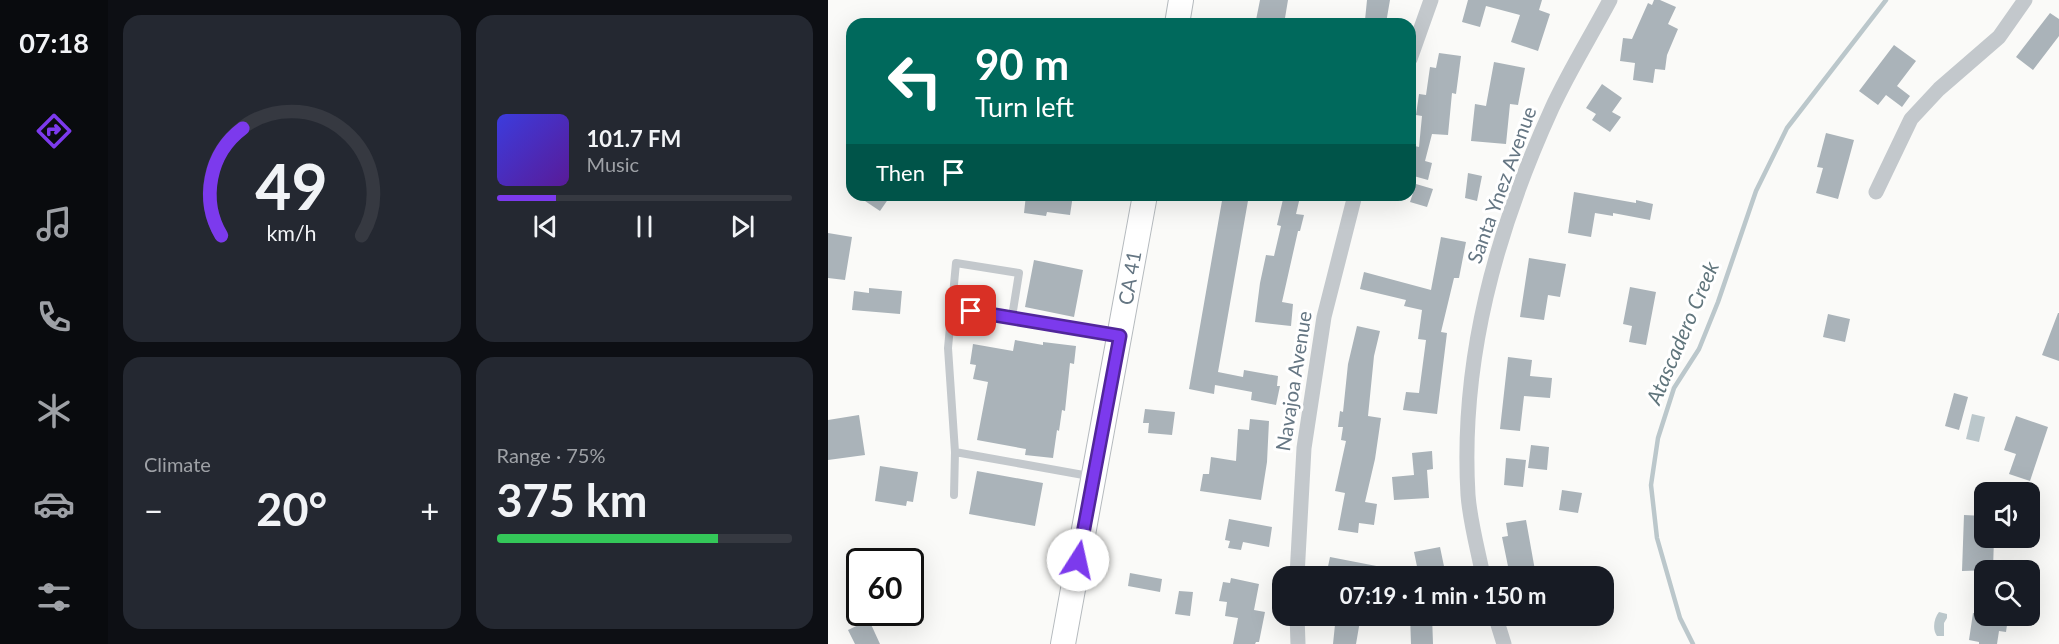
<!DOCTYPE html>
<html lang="en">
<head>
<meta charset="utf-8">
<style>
  :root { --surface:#171b24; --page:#242831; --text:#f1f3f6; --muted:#9ea1a6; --line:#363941; --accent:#7c3aed }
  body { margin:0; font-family:Lato,sans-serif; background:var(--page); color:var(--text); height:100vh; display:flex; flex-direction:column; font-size:22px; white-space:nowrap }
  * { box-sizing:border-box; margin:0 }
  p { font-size:20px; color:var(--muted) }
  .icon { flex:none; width:33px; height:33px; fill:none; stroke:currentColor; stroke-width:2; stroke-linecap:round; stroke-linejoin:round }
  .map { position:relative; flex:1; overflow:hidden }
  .sheet { display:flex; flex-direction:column; gap:15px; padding:15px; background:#0d0f14; width:720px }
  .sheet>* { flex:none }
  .guide { position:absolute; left:18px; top:18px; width:570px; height:183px; border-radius:18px; box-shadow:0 6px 24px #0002; background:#00695c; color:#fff; overflow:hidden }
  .tools { position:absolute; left:1146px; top:482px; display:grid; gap:12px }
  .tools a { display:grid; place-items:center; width:66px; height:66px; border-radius:12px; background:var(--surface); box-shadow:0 6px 24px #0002; font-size:30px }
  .speed { position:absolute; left:18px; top:548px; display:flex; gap:12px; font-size:30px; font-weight:700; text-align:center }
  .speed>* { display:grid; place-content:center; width:78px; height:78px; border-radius:50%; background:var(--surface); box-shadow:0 6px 24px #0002; line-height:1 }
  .speed .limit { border:3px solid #111; border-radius:9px; background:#fff; color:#111 }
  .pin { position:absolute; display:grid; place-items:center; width:51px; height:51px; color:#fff; margin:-26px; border-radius:12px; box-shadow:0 3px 9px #0006 }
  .me { position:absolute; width:66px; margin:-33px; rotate:10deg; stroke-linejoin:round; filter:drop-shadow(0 0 4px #0008) }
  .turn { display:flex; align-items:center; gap:21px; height:126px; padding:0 30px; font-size:27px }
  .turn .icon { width:78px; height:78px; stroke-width:2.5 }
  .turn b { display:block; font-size:42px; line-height:51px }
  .then { display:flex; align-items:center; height:57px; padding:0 30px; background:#0003; gap:12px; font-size:22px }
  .big { font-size:45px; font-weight:700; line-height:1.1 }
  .sheet .card { flex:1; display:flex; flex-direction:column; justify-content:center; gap:9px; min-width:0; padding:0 21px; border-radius:18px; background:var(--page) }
  .sheet .dial { align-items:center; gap:0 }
  .dial svg { height:156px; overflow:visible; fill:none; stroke:var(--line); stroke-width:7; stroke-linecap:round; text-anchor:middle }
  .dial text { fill:var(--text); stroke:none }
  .song { display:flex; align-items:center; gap:18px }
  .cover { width:72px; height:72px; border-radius:9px; background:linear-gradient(135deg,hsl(240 70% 55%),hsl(270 70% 35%)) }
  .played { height:6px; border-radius:3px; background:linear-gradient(90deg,var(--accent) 20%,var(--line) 20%) }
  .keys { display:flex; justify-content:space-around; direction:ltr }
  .heat { display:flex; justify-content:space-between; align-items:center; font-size:33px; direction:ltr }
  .charge { height:9px; border-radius:4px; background:linear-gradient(90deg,#34c759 75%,var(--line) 0) }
  .sheet .tiles { flex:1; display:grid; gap:15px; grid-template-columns:repeat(2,1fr) }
  .trip { position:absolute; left:444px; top:566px; width:342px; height:60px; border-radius:18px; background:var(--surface); box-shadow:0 6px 24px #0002; font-weight:700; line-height:60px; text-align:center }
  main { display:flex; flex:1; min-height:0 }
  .tab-bar { display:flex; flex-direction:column; width:108px; justify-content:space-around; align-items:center; background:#090b0e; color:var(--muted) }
  .tab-bar .icon { width:42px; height:42px }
  .tab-bar .current { color:var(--accent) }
  .tab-bar b { font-size:27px; color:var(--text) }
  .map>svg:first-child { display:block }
</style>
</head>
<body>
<main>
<nav class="tab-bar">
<b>07:18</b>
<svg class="icon current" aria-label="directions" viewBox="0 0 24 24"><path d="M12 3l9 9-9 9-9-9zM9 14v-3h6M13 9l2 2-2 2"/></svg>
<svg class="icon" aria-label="music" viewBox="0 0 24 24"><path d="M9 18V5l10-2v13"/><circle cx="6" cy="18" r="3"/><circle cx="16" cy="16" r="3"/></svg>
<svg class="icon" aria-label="phone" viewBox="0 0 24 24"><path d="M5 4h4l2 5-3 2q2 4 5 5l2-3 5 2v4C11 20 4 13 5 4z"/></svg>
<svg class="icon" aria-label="climate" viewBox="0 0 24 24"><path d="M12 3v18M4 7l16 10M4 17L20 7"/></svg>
<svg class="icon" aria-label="car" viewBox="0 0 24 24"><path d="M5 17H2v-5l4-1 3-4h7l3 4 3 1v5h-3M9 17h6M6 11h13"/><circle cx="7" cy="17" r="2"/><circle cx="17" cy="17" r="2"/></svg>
<svg class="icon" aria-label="filters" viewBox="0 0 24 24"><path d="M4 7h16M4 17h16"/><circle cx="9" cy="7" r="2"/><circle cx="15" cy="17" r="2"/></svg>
</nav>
<section class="sheet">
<div class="tiles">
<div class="card dial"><svg viewBox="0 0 100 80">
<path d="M14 69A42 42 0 1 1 86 69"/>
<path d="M14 69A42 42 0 0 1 25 14" stroke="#7c3aed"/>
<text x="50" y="56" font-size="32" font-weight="700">49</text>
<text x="50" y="72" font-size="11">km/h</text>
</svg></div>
<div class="card">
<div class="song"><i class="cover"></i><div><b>101.7 FM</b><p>Music</p></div></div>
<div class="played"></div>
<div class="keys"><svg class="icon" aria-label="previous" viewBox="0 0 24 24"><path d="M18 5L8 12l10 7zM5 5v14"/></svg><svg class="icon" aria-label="pause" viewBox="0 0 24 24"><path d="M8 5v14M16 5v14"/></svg><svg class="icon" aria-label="next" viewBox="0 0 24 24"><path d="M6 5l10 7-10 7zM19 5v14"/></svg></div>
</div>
<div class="card"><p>Climate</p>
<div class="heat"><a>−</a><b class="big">20°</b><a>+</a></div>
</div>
<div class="card"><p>Range · 75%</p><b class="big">375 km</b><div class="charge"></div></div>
</div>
</section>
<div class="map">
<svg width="1231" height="644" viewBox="0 0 1231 644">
  <rect width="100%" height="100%" fill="#fafaf8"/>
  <path fill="#bbc7cb" d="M1144,414l13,3 -6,25 -13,-3z
    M1111,612l8,2v4l-3,5v13h-7c-5,-7 -3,-18 2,-24z"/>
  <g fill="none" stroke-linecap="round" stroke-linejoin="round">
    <path stroke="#bbc7cb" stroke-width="4.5" d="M865,644l-13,-26 -23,-80 -6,-53 7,-47 16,-50 25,-39 19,-47 38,-111 31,-63 99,-128"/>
  </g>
  <path fill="#aab3b9" d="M432,0h28l-4,24 -28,-4z
    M539,0h23l-4,23 -21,-3z
    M640,0h74l-3,10 11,4 -12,37 -27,-9 9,-27 -34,-9 -6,21 -18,-5z
    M826,0h6l16,7 -8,17 10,5 -11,26 -2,15 -10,-1 -2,14 -20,-3 2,-17 -15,-2 3,-23 9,1 16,-36 4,2z
    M1222,13l9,6v17l-26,34 -17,-13z
    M1066,45l22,16 -19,25 13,10 -8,11 -16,-12 -8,10 -19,-14z
    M611,53l22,3 -5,38 -4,-1 -4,42 -16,-1 -7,27 7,2 -4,17 -18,-5v-30l9,2 3,-31 -6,-1 3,-21 7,1 4,-28 6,1z
    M666,62l31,6 -7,37 -8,-1 -4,40 -35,-3 4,-37 11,2z
    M774,84l20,14 -10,14 9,5 -11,15 -18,-12 4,-6 -10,-6z
    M998,133l28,7 -16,59 -22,-6 7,-25 -6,-1z
    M640,173l14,3 -5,25 -12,-3z
    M588,184l17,5 -6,18 -17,-5z
    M746,192l62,11v-3l17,4 -3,16 -37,-7v3l-18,-3 -4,24 -23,-4z
    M28,195h35l-11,16z
    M198,195h47l-3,20 -23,-3 -1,4 -22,-3z
    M395,195h26l-31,177 25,5 1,-7 34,6 -1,10h3l-4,19 -25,-5 1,-8 -37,-7 -1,9 -25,-5z
    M456,195l16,2 -4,17 8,1 -4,16h-2l-16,71 11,2 -2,22 -36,-4 5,-39 6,-28 8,1 7,-30 -4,-1z
    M0,233l24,4 -7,43 -17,-2z
    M613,237l25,5 -7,36h-5l-13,54 6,1 -10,81 -34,-4 3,-18 13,1 7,-53 -8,-1 4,-29 -18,-4 2,-6 -46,-11 4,-17 67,18z
    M701,258l37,6 -6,33 -12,-2 -4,25 -24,-3z
    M206,260l49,10 -9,47 -49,-10z
    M802,287l26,5 -10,53 -17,-3 3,-16 -9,-2z
    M41,288l33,3 -2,23 -48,-4 2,-19 15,2z
    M1230,313h1v48l-17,-6z
    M1000,314l22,5 -5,23 -22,-5z
    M529,326l23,5 -6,25 -6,60 13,2 -6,41 -10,43 12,2 -3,21 -15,-2 -1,10 -20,-3 7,-37 -10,-2 11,-50 -5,-1 2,-13h-5l2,-16 3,1 5,-48z
    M187,340l28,5v-3l33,4 -2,18 -4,-1 -5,48 -3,-1 -3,21 -2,-1 -4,28 -28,-3 1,-6 -49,-9 11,-58 -15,-3 3,-14 -6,-1 3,-20 40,7z
    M680,357l24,3 -2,16 22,2 -2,20 -26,-2 -4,35 -20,-2z
    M1126,393l14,4 -9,33 -14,-4z
    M317,409l30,3 -3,23 -24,-2 1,-10h-6z
    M31,415l6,40 -37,5v-40z
    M1188,416l32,11 -18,54 -21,-7 7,-20 -12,-4z
    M422,419l19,2 -2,41 -6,38 -61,-9 3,-17h6l2,-17 25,4 2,-32 11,1z
    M703,445l18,2 -2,23 -19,-2z
    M604,451l1,18 -6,1 2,28 -35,2 -2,-23 22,-2 -2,-22z
    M678,458l20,2 -3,27 -19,-2z
    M52,466l38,6 -5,30 -6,-1 -1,5 -31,-5z
    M149,471l66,12 -8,43 -66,-12z
    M734,490l20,3 -4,20 -19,-3z
    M1136,515l20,1v21h10l-1,33 -31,1z
    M401,519l43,8 -3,20 -26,-5 -2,8 -13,-2 2,-7 -5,-1z
    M698,520l10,56h-26l-8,-39 6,-1 -2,-13z
    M612,547l6,29h-27l-5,-24z
    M502,557l67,13 -1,6h-70z
    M302,573l32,6 -2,13 -32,-6z
    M403,578l28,6 -5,26 11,2 -6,30h-3l-1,2h-22l5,-26 -13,-2 2,-14 -8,-1 4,-19 7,1z
    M351,591l14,1 -3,24 -15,-2z
    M1145,613l35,5 -2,14 -7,-1 -2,13h-18v-2l-10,-2z
    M508,615h25l-5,29h-23z
    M582,615h22l1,29h-22z
    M41,620l11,24h-25l-7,-14z"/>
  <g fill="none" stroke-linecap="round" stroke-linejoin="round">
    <g stroke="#b5babe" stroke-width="26">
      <path id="primary" d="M349,24l4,-24
        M235,644l82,-449"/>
    </g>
    <path stroke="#c3c8cc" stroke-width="8" d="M122,308l62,9
      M261,476l-134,-24 -7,-104 8,-85 63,10 -7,44 106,19
      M126,495l1,-43"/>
    <path stroke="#c3c8cc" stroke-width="15" d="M582,59l21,-59
      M1048,192l35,-73 28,-30 60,-52 26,-37
      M469,576l7,-128 20,-131 31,-122
      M655,576c-5,-26 -13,-54 -15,-81 -8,-135 28,-264 84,-387 17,-37 39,-72 58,-108
      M469,615l1,29
      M667,615l9,29"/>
    <use href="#primary" stroke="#fff" stroke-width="24"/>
  </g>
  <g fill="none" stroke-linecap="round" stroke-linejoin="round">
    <g stroke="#51269a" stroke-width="15">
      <path id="route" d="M143,311l149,25 -42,224"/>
    </g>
    <use href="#route" stroke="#7c3aed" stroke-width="10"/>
  </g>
  <g text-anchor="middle" stroke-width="6" stroke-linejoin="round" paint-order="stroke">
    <g font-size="20" fill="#657683" stroke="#fff">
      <text transform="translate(674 185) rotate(-70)" y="7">Santa Ynez Avenue</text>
      <text transform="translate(302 278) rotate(-80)" y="7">CA 41</text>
      <text transform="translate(466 381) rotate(-81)" y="7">Navajoa Avenue</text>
    </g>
    <g font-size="21" font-style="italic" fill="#60757c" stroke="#fff">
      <text transform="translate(855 333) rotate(-67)" y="7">Atascadero Creek</text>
    </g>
  </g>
</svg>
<div class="tools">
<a><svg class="icon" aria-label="sound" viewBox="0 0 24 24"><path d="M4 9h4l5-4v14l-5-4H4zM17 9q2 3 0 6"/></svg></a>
<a><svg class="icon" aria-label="search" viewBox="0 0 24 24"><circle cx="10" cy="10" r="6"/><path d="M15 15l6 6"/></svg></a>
</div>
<div class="speed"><div class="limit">60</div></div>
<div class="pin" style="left:143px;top:311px;background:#d93025"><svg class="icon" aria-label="arrive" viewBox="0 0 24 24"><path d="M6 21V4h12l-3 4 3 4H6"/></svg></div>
<svg class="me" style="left:250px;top:560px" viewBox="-20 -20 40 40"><circle r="19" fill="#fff"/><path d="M0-13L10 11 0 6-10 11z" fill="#7c3aed"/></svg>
<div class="trip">07:19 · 1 min · 150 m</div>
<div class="guide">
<div class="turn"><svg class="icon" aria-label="left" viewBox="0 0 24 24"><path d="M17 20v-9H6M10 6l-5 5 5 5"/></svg><div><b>90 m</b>Turn left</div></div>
<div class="then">Then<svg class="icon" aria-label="arrive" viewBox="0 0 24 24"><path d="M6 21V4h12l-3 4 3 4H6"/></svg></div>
</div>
</div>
</main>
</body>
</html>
